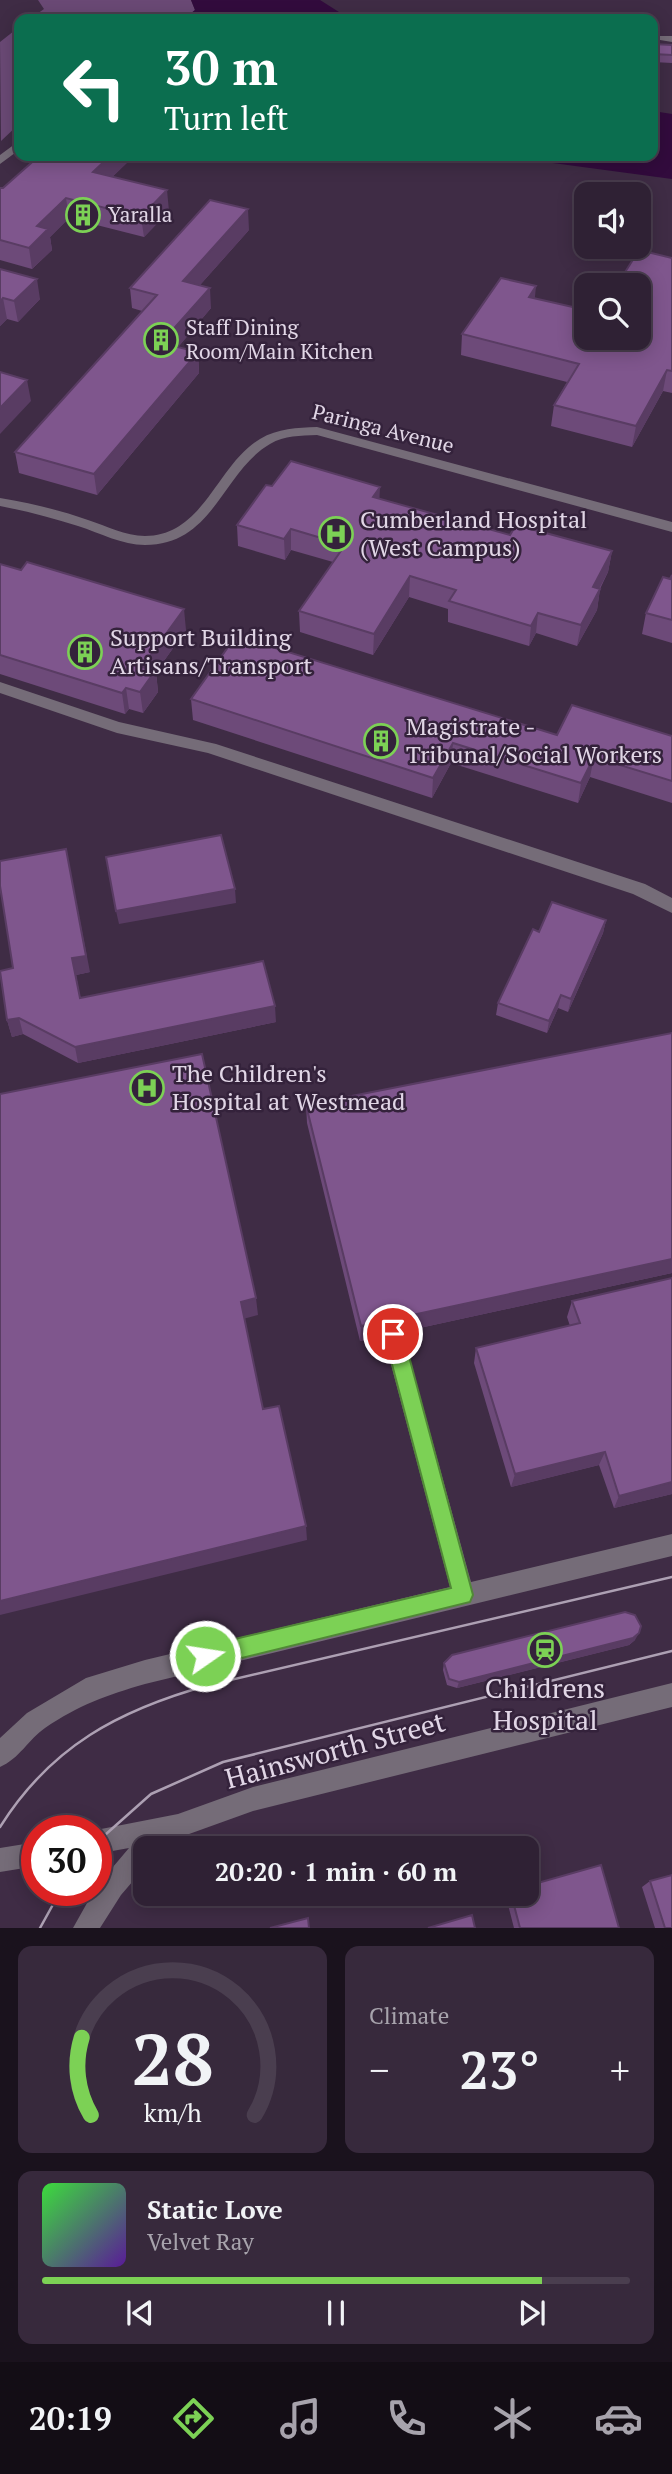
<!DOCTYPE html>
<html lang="en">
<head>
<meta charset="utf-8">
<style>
  :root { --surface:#2f2134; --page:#37293c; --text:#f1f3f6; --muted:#a7a3ac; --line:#4a3e4f; --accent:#7cd155 }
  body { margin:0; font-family:"PT Serif",serif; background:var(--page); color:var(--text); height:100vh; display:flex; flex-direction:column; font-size:26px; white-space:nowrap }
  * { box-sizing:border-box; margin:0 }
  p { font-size:23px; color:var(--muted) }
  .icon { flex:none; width:38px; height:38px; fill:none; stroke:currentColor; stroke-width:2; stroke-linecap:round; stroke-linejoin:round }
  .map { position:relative; height:1928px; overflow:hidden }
  .side { display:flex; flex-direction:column; gap:18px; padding:18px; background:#1a121d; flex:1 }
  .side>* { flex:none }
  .top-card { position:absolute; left:14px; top:14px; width:644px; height:147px; border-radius:14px; box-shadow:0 4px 18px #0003,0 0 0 2px var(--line); background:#0b6e4f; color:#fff; overflow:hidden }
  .buttons { position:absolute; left:574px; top:182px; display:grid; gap:14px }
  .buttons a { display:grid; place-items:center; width:77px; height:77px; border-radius:14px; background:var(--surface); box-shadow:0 4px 18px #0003,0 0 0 2px var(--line); font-size:35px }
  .speed { position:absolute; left:21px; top:1815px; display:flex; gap:14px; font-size:35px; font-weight:700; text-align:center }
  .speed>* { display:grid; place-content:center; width:91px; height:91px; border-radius:50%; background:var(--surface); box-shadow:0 4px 18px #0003,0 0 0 2px var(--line); line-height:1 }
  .speed .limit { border:10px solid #d22; background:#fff; color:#111 }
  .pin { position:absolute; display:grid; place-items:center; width:60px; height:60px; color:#fff; margin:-30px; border:4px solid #fff; border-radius:50%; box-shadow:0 2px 7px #0007 }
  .me { position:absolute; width:77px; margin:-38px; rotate:77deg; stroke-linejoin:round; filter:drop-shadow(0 0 5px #0008) }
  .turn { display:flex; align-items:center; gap:24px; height:147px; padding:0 35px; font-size:32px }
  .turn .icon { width:91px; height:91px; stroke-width:2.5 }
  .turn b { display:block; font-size:49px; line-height:60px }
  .big { font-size:52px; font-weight:800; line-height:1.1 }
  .side .tile { flex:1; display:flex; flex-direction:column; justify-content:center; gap:10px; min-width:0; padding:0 24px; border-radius:14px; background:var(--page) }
  .side .dial { align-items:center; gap:0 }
  .dial svg { height:182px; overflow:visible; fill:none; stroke:var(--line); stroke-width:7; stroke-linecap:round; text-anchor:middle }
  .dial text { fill:var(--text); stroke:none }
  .song { display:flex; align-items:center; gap:21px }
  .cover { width:84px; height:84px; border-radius:10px; background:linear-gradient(135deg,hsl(120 70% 55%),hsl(270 70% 35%)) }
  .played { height:7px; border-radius:4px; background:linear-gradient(90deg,var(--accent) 85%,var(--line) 85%) }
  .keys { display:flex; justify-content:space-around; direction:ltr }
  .heat { display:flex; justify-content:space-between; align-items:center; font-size:38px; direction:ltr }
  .side .tiles { flex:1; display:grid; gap:18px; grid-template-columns:1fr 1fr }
  .tile:last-child { grid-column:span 2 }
  .trip { position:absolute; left:133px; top:1836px; width:406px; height:70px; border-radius:14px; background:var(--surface); box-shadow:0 4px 18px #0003,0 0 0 2px var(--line); font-weight:800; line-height:70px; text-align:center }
  .tab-bar { display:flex; height:112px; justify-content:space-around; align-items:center; background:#130d15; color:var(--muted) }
  .tab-bar .icon { width:49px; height:49px }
  .tab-bar .on { color:var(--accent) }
  .tab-bar b { font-size:32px; color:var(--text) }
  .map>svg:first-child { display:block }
</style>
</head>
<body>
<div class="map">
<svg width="672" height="1928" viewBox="0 0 672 1928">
  <rect width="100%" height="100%" fill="#3f2c45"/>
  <path fill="#6a4975" d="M38,0h153l4,10 -11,9h-154l14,-10z
    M19,27v97l-18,17 -1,-99z"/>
  <path fill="#320b3d" d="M191,0h129l30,19h-166l11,-9z
    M653,111l19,3v65l-171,-23h152z"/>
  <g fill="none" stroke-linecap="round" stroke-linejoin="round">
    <path fill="#756c78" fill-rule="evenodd" d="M660,36h12v6l-12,-2z
      M19,141v9l-19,14v-9z
      M317,427l355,95v10l-355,-97c-17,1 -32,0 -47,9 -48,28 -56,101 -125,101 -23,0 -45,-12 -67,-19 -25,-8 -52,-15 -78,-20v-8c30,5 60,12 88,22 19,6 37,16 57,16 59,0 72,-72 115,-97 18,-11 37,-11 57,-12z
      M0,682l119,40 97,22 429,140 27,14v15l-39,-19 -425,-141 -91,-20 -117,-40z
      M393,1324l7,3 3,7 68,248 201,-48v22l-527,128c-38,11 -66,21 -100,44 -16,11 -26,31 -45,39v-29l27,-25 59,-35 59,-18 305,-73 -67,-253 3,-7z
      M672,1683v24l-419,104 -75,27 -24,5 2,5h-11v19l-24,28 -21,33h-27l23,-41 33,-39 -33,6v-24l82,-16 75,-27z
      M37,1842v24l-37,6v-24z"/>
    <path stroke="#ada0b3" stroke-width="2.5" d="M0,1827c51,-81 119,-117 209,-142l463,-108
      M96,1843l55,-49 72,-32 449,-111
      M40,1928l21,-38"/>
  </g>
  <path fill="#6d4a79" d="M653,44l19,1v18l-19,-1z
    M39,156h95l-22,21 57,34 -25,26 -75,-19 -19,19 2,13 -20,19 -32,-9v-72h3z
    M249,230l-49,55 11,23 -33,39 20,5 1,21 -102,122 -78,-22 -4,-21 127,-141 -10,-3 -2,-20z
    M672,258v135l-9,-2 -31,56 -81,-21 3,-21 13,-23 -106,-27 1,-21 73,-36 51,40z
    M0,269l40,30 -22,23 -11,-3 -7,7z
    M272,486l108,13 130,36 102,16 -4,21 -8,17 -3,21 -20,36 -41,-13 -7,13 -81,-24v-13l-39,-12 -36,58 -73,-23 -1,-21 34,-49 -42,-12 -6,10 -47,-14 -1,-21z
    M0,564l186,66 -30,42 2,20 -15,21 -14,-4 -4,5 -125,-40z
    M672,575v68l-30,-9 4,-21z
    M191,699l366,36 115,1v67l-82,-26 -12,26 -127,-40 -19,35 -239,-78z
    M606,920l-3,13 -35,79 -10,-4 -11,25 -51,-18 2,-12 41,-71z
    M90,972l-14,3 4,22 196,25 -198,41 -55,-29 -11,3 -5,-17 -7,-46z
    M672,1033v240l-312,68 -53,-218 -1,-18z
    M672,1278v216l-58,14 -15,-43 -88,22 -37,-124 2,-15 94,-22 -3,-9 5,-16z
    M635,1640l-6,5 -172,43 -10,-3 -4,-15 1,-7z
    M650,1881l22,47h-17l-13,-41z
    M508,1894h19l92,34h-105l-8,-31z"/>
  <path fill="#593c63" d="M110,156h24l-38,37 -3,-21z
    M167,190l2,21 -25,26 -3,-20z
    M66,198l3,20 -19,19 2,13 -20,19 -3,-21 8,-22z
    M248,209l1,21 -64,72 -2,-21z
    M37,279l3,20 -22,23 -4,-21z
    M536,286l-2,21 -5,-10z
    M210,288l1,20 -47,56 -3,-21z
    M3,298l4,21 -7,7v-24z
    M198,352l1,21 -102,122 -3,-21z
    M667,370l-4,21 -31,56 4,-21z
    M27,380l4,21 -31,33v-26z
    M380,487l-1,21 -6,-11z
    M291,529v21l-6,10 -1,-21z
    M612,551l-4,21 -19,36 4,-21z
    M410,576l-1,21 -36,58 1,-21z
    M600,589l-3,21 -20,36 4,-21z
    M184,609l2,21 -30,42 2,20 -15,21 -3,-21 2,-25z
    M538,613l-2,20 -7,13 2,-20z
    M126,688l3,21 -4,5 -3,-21z
    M453,743l-2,20 -19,35 1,-20z
    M594,757l-4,20 -12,26 3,-20z
    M66,849l24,123 -14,3 7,39 -11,-56z
    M235,889l1,14 -117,21 -3,-13z
    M606,920l-3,13 -35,79 3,-13z
    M561,995l-3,13 -11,25 2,-12z
    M275,1006l1,16 -198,41 -3,-16z
    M19,1018l4,16 -11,3 -5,-17z
    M672,1259v14l-312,68 1,-15z
    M256,1298l2,17 -15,4 -2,-17z
    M605,1452l-6,13 -88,22 4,-13z
    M672,1482v12l-58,14 5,-12z
    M306,1526l1,14 -307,75v-14z
    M639,1633l-4,7 -6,5 -172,43 2,-6z"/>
  <path fill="#7f568d" stroke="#593c63" stroke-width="2" d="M653,44l19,1v10l-19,-1z
    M39,156h71l-17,16 74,18 -26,27 -75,-19 -29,28 11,3 -19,19 -29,-8v-52h3z
    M210,200l38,9 -65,72 27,7 -49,55 37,9 -104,122 -79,-22 142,-157 -27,-7z
    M639,250l33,8v113l-5,-1 -31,56 -82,-21 25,-41 -117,-30 39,-56 35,8 -7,11 57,13v28h53v-53h-22z
    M0,269l37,10 -23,22 -11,-3 -3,4z
    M0,372l27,8 -27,28z
    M291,461l89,26 -7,10 137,38 6,-10 96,26 -19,36 7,2 -19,36 -43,-12 -7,13 -82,-25 7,-11 -46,-14 -36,58 -75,-23 46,-66 -54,-16 -7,10 -47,-14 29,-40 6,1z
    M27,562l157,47 -42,58 13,4 -15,21 -14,-4 -4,5 -122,-38v-91l21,6z
    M672,575v45l-26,-7 17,-36 7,2z
    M236,636l321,99 15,-30 100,31v45l-78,-24 -13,26 -128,-40 -20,35 -242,-79z
    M221,835l14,54 -119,22 -10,-54z
    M66,849l20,107 -14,2 8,40 183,-37 12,45 -200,41 -56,-29 -12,2 -7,-49 13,-3 -13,-82v-25z
    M552,902l54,18 -35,79 -10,-4 -12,26 -51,-18 35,-74 6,3z
    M672,1033v226l-311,67 -55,-221z
    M202,1054l54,244 -15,4 22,107 16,-3 27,120 -306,75v-507z
    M672,1278v204l-53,14 -14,-44 -90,22 -39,-126 104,-25 -8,-22z
    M625,1612l10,3 6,11 -2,7 -6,5 -174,44 -10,-3 -5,-16 8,-8z
    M601,1865l18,63h-99l-9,-34h16v-8z
    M672,1875v53h-7l-15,-47z
    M472,1915l3,13h-47z
    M308,1918l1,10h-39z"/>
  <path fill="#7cd155" stroke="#518837" stroke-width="2" d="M393,1325l7,3 3,6 70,261 -3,7 -265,65 -8,-3 -3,-8 3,-7 8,-3 246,-58 -67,-254 3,-6z"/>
  <defs>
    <g id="building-ring" transform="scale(1.75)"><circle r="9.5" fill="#34223b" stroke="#7cd155" stroke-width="1.5"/><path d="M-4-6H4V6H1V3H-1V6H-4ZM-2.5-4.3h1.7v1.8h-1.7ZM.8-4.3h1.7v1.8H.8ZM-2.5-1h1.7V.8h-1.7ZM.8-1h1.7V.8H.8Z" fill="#7cd155"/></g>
    <g id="hospital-ring" transform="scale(1.75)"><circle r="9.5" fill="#34223b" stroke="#7cd155" stroke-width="1.5"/><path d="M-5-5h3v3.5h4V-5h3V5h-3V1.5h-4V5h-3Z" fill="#7cd155"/></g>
    <g id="station-ring" transform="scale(1.75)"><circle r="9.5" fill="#34223b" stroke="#7cd155" stroke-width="1.5"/><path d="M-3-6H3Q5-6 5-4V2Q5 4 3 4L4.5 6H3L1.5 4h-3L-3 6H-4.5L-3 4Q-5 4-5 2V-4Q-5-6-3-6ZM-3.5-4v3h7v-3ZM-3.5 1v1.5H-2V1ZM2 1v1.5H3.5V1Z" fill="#7cd155"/></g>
  </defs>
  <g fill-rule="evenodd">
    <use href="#building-ring" x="83" y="215"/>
    <use href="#building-ring" x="161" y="340"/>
    <use href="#hospital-ring" x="336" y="534"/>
    <use href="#building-ring" x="85" y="652"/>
    <use href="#building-ring" x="381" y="741"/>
    <use href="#hospital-ring" x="147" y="1088"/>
    <use href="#station-ring" x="545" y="1650"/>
  </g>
  <g text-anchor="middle" stroke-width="5" stroke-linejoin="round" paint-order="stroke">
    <g font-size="21" fill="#e1d6e6" stroke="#34223b" text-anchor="start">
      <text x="108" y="222">Yaralla</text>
      <text x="186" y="335">Staff Dining<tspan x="186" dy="24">Room/Main Kitchen</tspan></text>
    </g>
    <g font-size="21" fill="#e1d6e6" stroke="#34223b">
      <text transform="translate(383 429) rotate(14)" y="7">Paringa Avenue</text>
    </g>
    <g font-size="24" fill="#e1d6e6" stroke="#34223b" text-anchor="start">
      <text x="360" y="528">Cumberland Hospital<tspan x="360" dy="28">(West Campus)</tspan></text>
      <text x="110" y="646">Support Building<tspan x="110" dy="28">Artisans/Transport</tspan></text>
      <text x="406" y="735">Magistrate -<tspan x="406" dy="28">Tribunal/Social Workers</tspan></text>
      <text x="172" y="1082">The Children's<tspan x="172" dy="28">Hospital at Westmead</tspan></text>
    </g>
    <g font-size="28" fill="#e1d6e6" stroke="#34223b">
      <text x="545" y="1698">Childrens<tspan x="545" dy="32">Hospital</tspan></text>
    </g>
    <g font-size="28" fill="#e1d6e6" stroke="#34223b">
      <text transform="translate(335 1750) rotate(-15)" y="10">Hainsworth Street</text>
    </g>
  </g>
</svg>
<div class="buttons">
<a><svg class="icon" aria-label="sound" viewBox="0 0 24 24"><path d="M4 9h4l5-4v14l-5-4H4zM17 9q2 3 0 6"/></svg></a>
<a><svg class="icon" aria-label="search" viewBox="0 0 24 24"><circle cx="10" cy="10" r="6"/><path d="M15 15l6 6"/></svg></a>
</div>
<div class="speed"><div class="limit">30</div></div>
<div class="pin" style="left:393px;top:1334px;background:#d93025"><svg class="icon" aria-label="arrive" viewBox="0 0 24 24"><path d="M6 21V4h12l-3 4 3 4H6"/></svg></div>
<svg class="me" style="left:205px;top:1656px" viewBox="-20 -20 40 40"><circle r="17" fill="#7cd155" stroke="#fff" stroke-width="3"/><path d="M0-11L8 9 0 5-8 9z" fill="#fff"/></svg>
<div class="trip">20:20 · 1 min · 60 m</div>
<div class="top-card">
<div class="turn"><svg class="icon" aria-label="left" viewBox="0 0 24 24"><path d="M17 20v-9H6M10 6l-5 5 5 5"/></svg><div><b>30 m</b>Turn left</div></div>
</div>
</div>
<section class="side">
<div class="tiles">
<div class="tile dial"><svg viewBox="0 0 100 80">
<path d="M14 69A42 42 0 1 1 86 69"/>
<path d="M14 69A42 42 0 0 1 10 35" stroke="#7cd155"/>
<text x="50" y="56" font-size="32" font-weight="700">28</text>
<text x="50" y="72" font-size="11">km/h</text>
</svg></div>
<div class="tile"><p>Climate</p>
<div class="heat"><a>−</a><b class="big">23°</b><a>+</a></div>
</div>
<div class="tile">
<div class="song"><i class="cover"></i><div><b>Static Love</b><p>Velvet Ray</p></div></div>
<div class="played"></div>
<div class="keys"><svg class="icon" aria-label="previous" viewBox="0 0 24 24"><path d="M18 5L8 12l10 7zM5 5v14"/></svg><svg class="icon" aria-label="pause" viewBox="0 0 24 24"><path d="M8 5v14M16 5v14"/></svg><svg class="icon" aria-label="next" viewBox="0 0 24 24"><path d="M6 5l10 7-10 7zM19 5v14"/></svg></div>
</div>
</div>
</section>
<nav class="tab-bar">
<b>20:19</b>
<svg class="icon on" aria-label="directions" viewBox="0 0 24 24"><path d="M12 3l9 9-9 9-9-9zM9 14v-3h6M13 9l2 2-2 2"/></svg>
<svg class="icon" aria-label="music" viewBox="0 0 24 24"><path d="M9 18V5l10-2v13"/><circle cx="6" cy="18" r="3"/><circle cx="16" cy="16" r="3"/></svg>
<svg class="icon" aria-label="phone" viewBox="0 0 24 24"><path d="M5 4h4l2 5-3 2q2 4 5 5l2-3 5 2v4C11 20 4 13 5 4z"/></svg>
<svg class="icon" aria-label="climate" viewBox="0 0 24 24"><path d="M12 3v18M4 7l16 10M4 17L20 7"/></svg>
<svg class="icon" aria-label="car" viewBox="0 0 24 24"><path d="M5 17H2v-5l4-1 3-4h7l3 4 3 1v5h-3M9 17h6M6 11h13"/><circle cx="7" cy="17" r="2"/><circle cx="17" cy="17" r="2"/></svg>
</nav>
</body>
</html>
